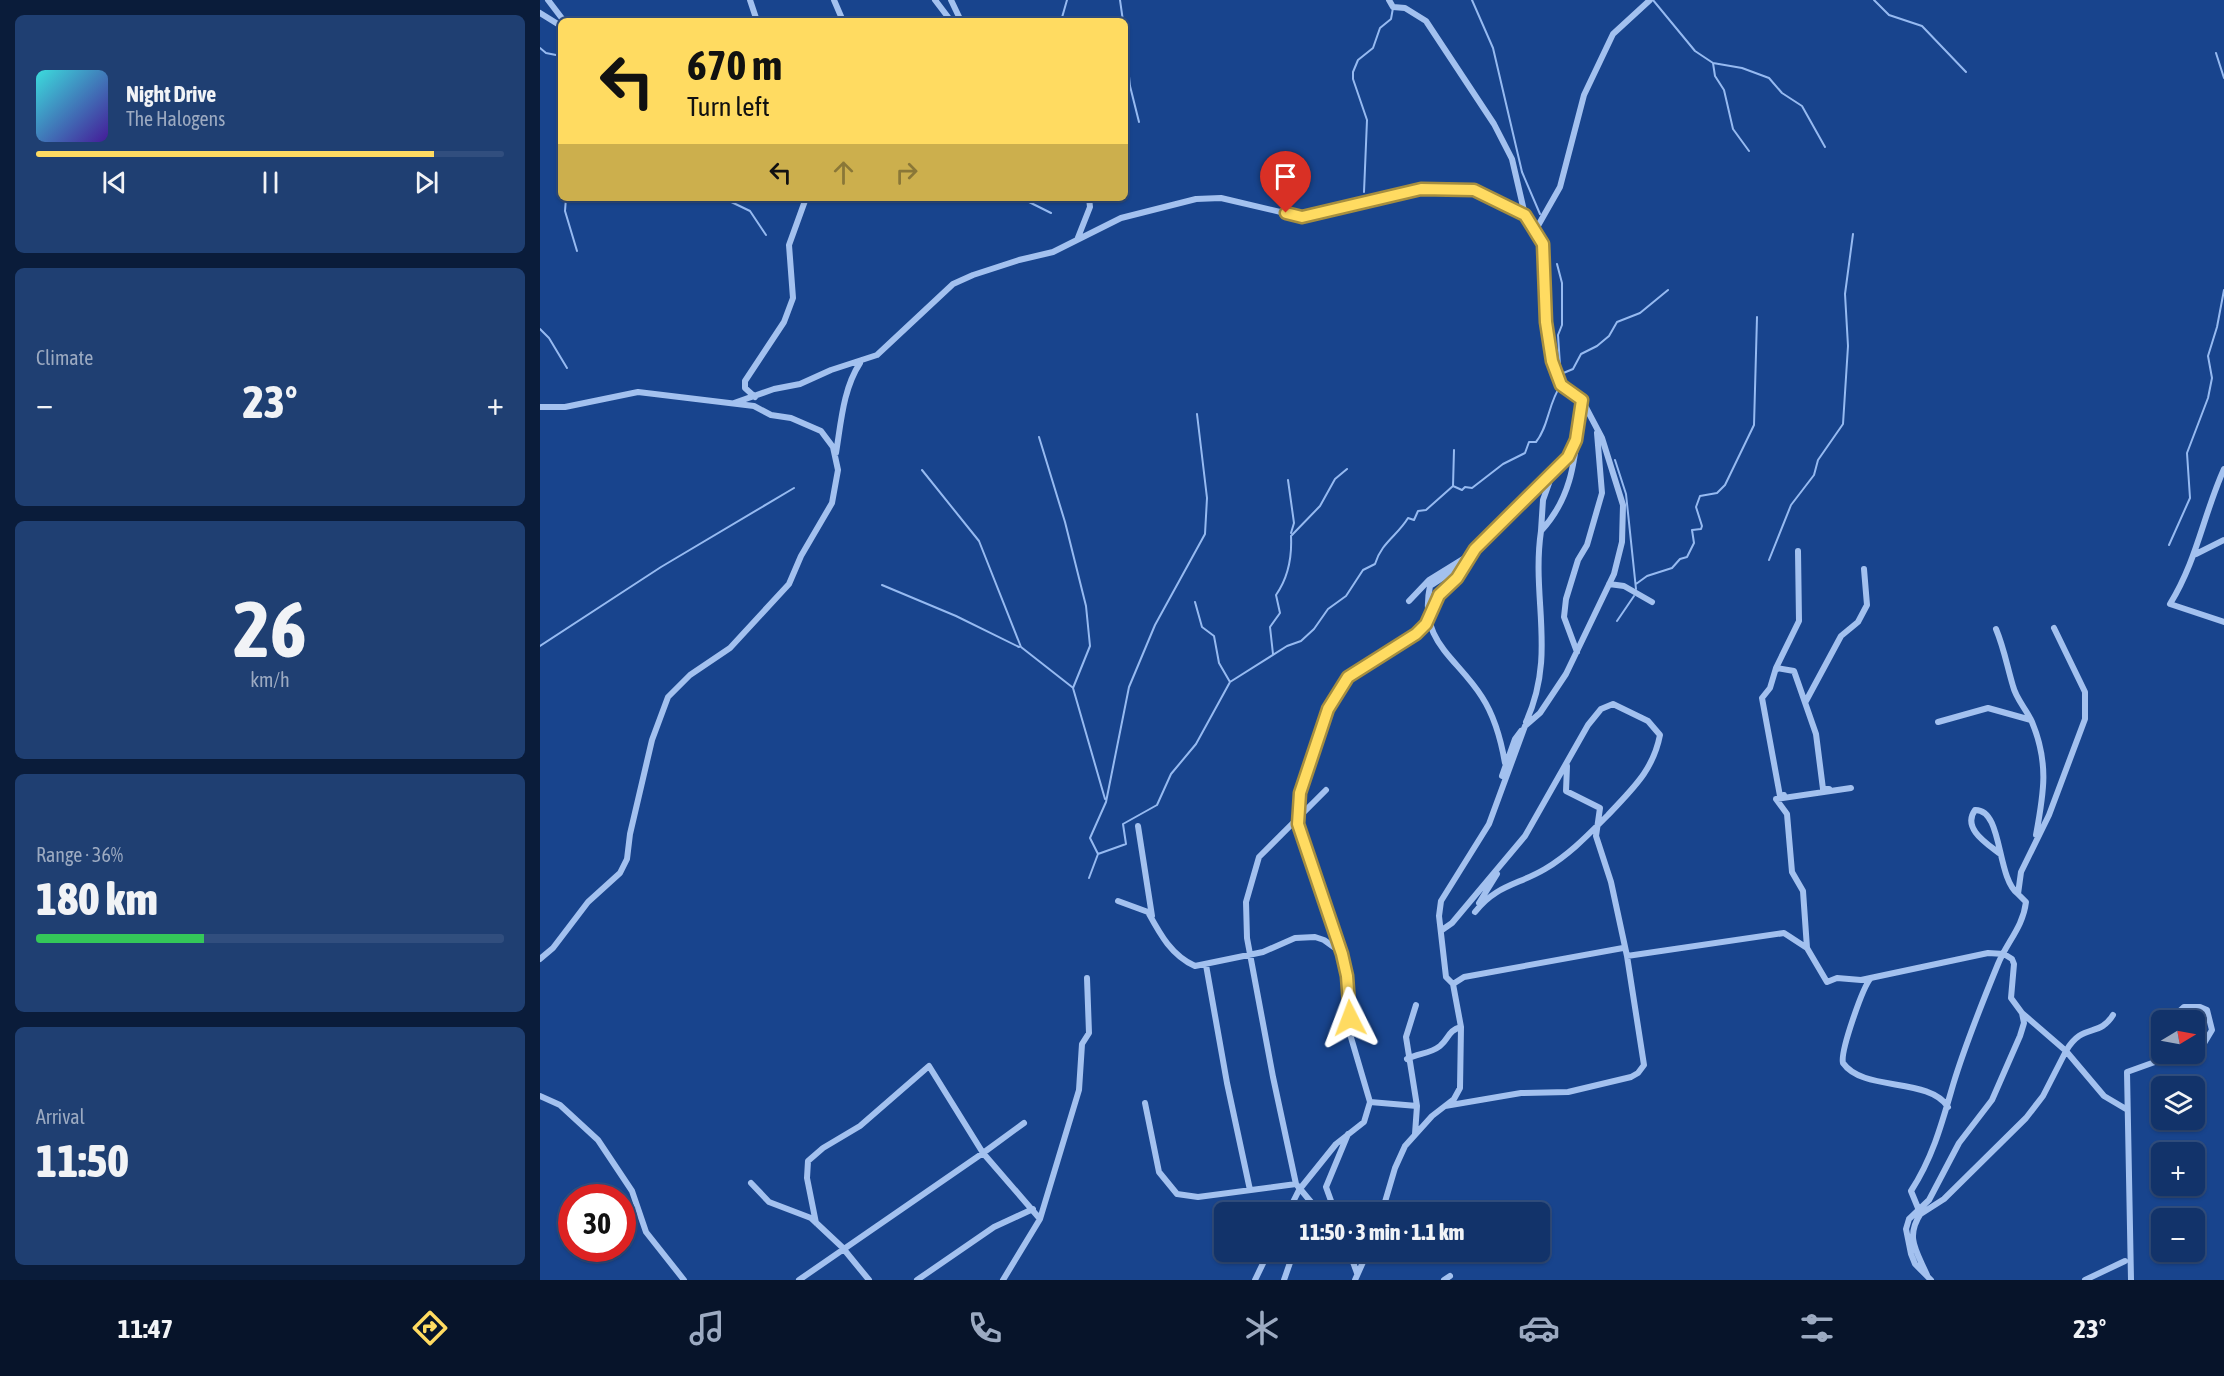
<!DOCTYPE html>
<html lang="en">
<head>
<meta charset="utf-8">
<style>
  :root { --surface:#12336a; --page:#1f3f72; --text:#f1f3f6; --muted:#9caac1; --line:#314e7e; --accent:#ffdb61 }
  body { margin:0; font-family:"Asap Condensed",sans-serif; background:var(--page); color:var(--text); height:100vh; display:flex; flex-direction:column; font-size:22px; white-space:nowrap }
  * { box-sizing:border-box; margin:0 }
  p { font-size:20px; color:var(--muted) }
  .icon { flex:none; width:33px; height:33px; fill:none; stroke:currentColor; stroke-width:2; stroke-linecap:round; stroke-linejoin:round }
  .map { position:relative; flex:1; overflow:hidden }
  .panel { display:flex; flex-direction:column; gap:15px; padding:15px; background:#0a1c3a; width:540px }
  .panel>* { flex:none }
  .top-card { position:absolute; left:18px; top:18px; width:570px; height:183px; border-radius:9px; box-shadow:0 2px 4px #0004,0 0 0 2px var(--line); background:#ffdb61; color:#111; overflow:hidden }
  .needle { width:39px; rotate:80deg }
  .tools { position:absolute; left:1611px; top:1010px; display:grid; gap:12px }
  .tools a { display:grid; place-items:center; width:54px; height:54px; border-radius:9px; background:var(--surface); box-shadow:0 2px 4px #0004,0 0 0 2px var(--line); font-size:30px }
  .speed { position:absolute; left:18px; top:1184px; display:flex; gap:12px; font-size:30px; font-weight:700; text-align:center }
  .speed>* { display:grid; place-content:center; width:78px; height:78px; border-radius:50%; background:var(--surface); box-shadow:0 2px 4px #0004,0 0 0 2px var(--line); line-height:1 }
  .speed .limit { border:9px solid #d22; background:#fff; color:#111 }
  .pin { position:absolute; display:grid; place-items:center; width:51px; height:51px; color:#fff; margin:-62px -26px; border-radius:50% 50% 50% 0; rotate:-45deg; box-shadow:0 0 6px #0007 }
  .pin .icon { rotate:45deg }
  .me { position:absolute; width:66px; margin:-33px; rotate:357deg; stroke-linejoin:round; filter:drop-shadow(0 0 4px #0008) }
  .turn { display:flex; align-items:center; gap:21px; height:126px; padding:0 30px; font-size:27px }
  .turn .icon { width:78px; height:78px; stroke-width:2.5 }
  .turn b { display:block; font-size:42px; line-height:51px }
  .lanes { display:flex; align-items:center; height:57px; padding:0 30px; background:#0003; justify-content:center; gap:30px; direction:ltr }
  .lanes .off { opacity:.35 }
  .big { font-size:45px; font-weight:800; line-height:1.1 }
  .panel .widget { flex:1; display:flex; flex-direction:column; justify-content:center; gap:9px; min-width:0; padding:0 21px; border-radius:9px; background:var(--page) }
  .panel .dial { align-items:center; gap:0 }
  .dial b { font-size:78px; line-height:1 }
  .song { display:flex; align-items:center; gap:18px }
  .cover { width:72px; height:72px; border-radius:9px; background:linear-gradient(135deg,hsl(180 70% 55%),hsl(260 70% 35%)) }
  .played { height:6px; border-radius:3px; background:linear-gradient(90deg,var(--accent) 85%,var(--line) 85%) }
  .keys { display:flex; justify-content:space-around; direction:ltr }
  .heat { display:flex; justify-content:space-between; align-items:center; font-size:33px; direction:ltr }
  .charge { height:9px; border-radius:4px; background:linear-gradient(90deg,#34c759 36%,var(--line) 0) }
  .trip { position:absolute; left:674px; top:1202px; width:336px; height:60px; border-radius:9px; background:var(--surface); box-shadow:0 2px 4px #0004,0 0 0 2px var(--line); font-weight:800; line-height:60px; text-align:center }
  .tabs { display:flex; height:96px; justify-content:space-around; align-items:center; background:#07142a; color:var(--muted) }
  .tabs .icon { width:42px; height:42px }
  .tabs .on { color:var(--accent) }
  .tabs b { font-size:27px; color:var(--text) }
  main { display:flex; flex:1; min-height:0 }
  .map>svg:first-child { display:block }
</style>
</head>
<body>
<main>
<section class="panel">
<div class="widget">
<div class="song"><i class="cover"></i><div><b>Night Drive</b><p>The Halogens</p></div></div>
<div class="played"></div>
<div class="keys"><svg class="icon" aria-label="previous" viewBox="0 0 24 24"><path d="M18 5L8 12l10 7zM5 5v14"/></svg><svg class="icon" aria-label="pause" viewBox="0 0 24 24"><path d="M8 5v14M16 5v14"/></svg><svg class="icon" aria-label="next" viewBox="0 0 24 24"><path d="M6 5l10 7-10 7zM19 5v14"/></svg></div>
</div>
<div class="widget"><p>Climate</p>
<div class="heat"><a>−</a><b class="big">23°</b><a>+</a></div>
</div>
<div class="widget dial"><b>26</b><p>km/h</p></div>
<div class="widget"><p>Range · 36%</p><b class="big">180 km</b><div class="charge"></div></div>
<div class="widget"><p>Arrival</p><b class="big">11:50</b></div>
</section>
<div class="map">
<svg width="1684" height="1280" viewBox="0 0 1684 1280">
  <rect width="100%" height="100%" fill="#18448d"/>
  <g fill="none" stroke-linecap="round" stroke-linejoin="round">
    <path stroke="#96baf1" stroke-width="2" d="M580,0l3,21
      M932,0l21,48 29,124 18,42
      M1113,0l42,51 18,12 29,5 27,10 13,15 20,13 23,41
      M1334,0l15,15 33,11 44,46
      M521,21l6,-21
      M585,36l5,50 9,36
      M0,48l6,5 15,3
      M1676,53l8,25
      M1173,63l2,13 9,14 9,39 16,22
      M824,192l3,-72 -14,-41v-7l5,-12 15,-12 7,-20 11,-9 2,-11
      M26,198l-1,13 12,40
      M183,198l27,13 16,24
      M481,198l30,15
      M1017,264l5,19v42l-4,10 3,45
      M0,329l9,9 18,30
      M1021,374l12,-5 8,-15 16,-8 12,-10 8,-14 23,-9 28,-23
      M499,437l26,85 21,84 4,40 -17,42 32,111
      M1075,460l11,34 10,95
      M382,470l57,71 42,106 51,40
      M748,480l6,43 -3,10
      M913,486l9,4 3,-3 7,1 31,-24 22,-11 4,-11h7c13,-16 12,-39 25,-57
      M1629,545l21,-47 -3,-45 21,-55 4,-20 -4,-22 9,-29 7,-37
      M1229,560l22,-55 23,-30 4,-15 25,-36 5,-78 -3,-52 8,-60
      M1096,584l11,-8 25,-8 8,-9 7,-2 7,-14 -2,-13 9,-1 1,-3 -6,-19 4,-11 17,-3 8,-8 29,-60 3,-108
      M342,585l74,31 63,31
      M1077,621l17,-25
      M0,646l121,-79 133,-79
      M733,654l-3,-27 10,-14 -4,-18c12,-17 16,-39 15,-59l29,-30 15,-27 12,-10
      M690,682l57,-36 14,-5 13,-12 14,-20 18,-13 17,-26 12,-6c6,-21 23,-29 33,-46l6,2 4,-9 8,-1 27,-24 1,-36
      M558,854l28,-10 -3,-20 34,-19 14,-31 25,-30 34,-62 -11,-19 -5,-27 -12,-9 -7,-25
      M549,878l9,-24 -8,-16 16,-36 23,-115 26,-62 50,-91 2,-36 -10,-84"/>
    <path stroke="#a3c1ef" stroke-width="6" d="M8,0l16,21
      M210,0l7,21
      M294,0l9,21
      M395,0l16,21
      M411,0l10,21
      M849,0l4,7 12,1 21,13 68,103 18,35 13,56
      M0,13l21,13
      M995,231l25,-44 24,-92 29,-61 37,-34
      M537,240l13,-33 -1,-9
      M215,397l-10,-9v-7l39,-59 9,-24 -4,-53 17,-47
      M194,403l40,-14 26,-5 31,-14 46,-15 76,-71 20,-9 46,-15 34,-8 68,-34 75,-19 25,-1 81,19 119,-28 53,1 51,25 18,29 3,78 6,39 9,24 21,15c-7,50 -6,93 -41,131l2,-31 10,-28
      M0,407h25l73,-15 116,14 17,9 20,3 30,13 12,16 5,23 -6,33 -31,53 -12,28 -59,64 -40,27 -22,22 -16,43 -22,94 -3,25 -7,14 -32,29 -35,46 -13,11
      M296,453c5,-30 7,-64 24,-90
      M1684,469c-21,47 -27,91 -54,135l54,18
      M933,551c28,-29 83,-70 100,-105
      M1258,551l1,70 -23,47 18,3 22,63 7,55h6
      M1656,554l28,-14
      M926,558l-10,11 -26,17c-12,56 27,71 52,111 13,20 19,43 23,66
      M1069,584l15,2 28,16
      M869,601l20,-21 34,-21
      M1456,629c8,19 11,37 17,57 3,13 14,24 19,36 17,41 12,70 4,113
      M1037,652l-13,-35 2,-18 12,-39 9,-15 15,-52 -5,-60
      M1236,668l-6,20 -8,10 18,98 4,-1
      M1266,701l35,-65 17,-14 9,-17 -3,-36
      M986,722c31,-68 5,-123 15,-191
      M1398,722l50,-14 43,12
      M962,776l13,-37 6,-8
      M1311,788l-75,11 11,15 5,58 11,19 4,57 20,34 10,-4 24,2 127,-27 16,1 8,5 2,5 -3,34 11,15 2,10 -4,13 -28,64 -33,43 -30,57 -20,19 -3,10 5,25 4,10 16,16
      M598,826l14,90
      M1459,853c-13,-10 -37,-25 -24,-43 28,-1 21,67 43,84
      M578,901l30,11c12,22 23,43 47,54l68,-14 32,-14 20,-1 9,3 18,13 5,23 3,58 20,68
      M939,903l18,-29
      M902,930l10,-7 73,-87 63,-111 13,-16 12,-5 35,17 12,14c-7,36 -28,54 -52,80 -20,20 -38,39 -63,54 -27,16 -49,16 -70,43
      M802,953l-44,-129 1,-26 7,-27 22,-62 20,-32 68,-43 10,-10 13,-29 18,-18 18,-28
      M1087,956l157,-23 23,15
      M666,965l21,118 23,107
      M1331,978c-8,8 -31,74 -28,85 20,29 86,14 105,44
      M913,984l11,-7 159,-29
      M1482,1013l44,38c17,-29 33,-13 47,-36
      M1630,1020l14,-13h16l7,3 5,20 -9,15 -9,6
      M867,1059c11,-6 23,-5 33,-13 9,-7 8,-16 21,-19
      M0,1096l20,9 38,35 34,51 14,41 38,48
      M605,1103l14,69 18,22 21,3 98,-13
      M905,1106l76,-13 47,-1 63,-15 7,-4 6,-8 -17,-109 -16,-74 -15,-46 4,-28 -34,-17 1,-25
      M875,1134l2,-28 -11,-69 10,-32
      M211,1183l18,19 42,16 31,29 27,33
      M1378,1208l-7,-17c22,-34 31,-68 42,-106 12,-40 29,-82 45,-121 9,-22 25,-37 28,-62l-8,-8 3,-22 28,-57 36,-96v-27l-31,-64
      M748,1212l11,-22 37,-46 28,-22 6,-20 47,4
      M768,1212l3,-10 -15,-18 -23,-107 -26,-139 -1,-36 13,-45 67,-67
      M795,1212l-9,-25 22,-53
      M842,1212l13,-44 10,-22 27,-30 22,-17 6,-11 1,-61 -8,-43 -7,-7 -7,-61 2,-15 48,-77 36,-98 15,-13 26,-39 48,-100 8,-32 1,-37 -21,-67 -20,-38
      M1381,1213c-16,24 -5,37 6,62
      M1379,1215l25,-16 82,-81 17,-22 23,-45 38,45 22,13
      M500,1219l39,-129 3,-46 7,-11 -2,-55
      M276,1223l-9,-45 1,-17 15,-13 37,-22 69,-60 54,87 41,-30
      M809,1251l8,22
      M259,1280l184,-127 57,66 -37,61
      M377,1280l77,-53 39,-18
      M715,1280l14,-29
      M744,1280l10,-29
      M815,1280l13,-29
      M904,1280l6,-4
      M1545,1280l40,-19
      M1591,1280l-4,-208 39,-14 25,-5"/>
  </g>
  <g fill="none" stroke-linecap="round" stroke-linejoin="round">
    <g stroke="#a68e3f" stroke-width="15">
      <path id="route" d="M746,213l16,4 119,-28 53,1 51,25 18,29 3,78 6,39 9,24 21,15 -6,40 -8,17 -93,92 -18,29 -18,17 -13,29 -10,10 -68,43 -20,32 -28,84 -2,31 44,130 5,22 3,42"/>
    </g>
    <use href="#route" stroke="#ffdb61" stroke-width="10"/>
  </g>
</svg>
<div class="tools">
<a><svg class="needle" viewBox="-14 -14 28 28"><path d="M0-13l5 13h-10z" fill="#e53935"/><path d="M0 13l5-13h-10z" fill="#9caac1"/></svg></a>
<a><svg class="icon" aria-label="layers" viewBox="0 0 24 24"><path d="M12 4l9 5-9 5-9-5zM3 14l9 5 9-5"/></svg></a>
<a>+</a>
<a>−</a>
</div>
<div class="speed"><div class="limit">30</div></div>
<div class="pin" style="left:746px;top:213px;background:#d93025"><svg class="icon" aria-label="arrive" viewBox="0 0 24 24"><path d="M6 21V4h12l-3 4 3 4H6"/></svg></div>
<svg class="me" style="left:810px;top:1018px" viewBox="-20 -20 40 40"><path d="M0-17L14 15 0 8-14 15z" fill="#ffdb61" stroke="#fff" stroke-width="4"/></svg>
<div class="trip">11:50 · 3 min · 1.1 km</div>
<div class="top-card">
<div class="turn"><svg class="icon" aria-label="left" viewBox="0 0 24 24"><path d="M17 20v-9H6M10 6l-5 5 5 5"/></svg><div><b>670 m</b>Turn left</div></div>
<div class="lanes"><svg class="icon" aria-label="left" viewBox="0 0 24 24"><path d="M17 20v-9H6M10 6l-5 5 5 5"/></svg><svg class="icon off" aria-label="ahead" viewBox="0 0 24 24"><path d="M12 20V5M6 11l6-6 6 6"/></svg><svg class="icon off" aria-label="right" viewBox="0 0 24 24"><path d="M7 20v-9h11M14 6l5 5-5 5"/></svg></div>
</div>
</div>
</main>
<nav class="tabs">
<b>11:47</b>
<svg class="icon on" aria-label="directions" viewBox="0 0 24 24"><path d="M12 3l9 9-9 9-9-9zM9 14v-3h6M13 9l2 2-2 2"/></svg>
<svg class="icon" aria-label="music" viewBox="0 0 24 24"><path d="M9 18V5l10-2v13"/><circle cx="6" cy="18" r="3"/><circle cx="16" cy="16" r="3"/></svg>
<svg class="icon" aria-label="phone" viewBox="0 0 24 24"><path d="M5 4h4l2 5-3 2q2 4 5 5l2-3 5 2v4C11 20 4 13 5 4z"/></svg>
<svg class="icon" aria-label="climate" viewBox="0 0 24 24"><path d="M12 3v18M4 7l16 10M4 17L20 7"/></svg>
<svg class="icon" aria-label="car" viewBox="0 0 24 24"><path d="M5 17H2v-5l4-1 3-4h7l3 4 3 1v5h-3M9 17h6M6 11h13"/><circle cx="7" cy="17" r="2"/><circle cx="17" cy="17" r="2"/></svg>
<svg class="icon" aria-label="filters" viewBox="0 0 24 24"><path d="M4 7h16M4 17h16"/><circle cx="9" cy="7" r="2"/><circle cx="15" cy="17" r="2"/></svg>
<b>23°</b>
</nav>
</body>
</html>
